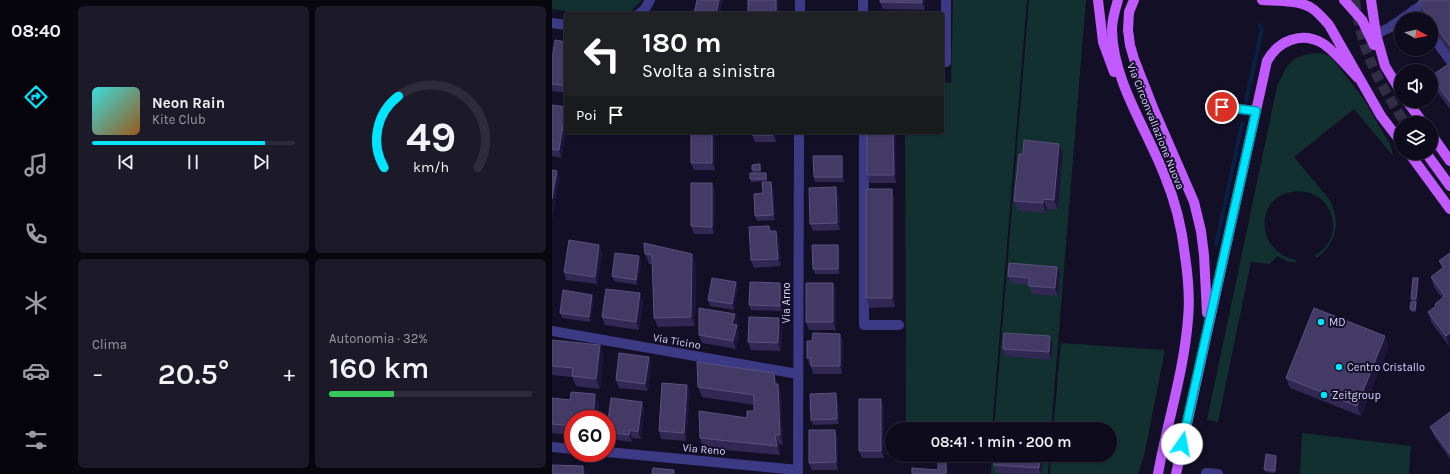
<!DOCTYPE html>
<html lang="it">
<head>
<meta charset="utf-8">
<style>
  :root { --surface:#0e0b1c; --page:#1c1929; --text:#f1f3f6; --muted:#9b9ba3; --line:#2e2b3b; --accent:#00e5ff }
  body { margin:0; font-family:Karla,sans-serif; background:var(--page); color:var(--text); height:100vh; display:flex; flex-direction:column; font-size:15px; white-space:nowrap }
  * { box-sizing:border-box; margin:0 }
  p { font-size:13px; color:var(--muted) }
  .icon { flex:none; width:22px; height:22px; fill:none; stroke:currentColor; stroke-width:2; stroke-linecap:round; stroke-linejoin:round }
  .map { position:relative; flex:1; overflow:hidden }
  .sheet { display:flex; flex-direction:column; gap:6px; padding:6px; background:#08060f; width:480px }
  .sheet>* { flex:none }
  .hud { position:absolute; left:12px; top:12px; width:380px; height:122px; border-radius:4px; box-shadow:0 1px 3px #0004,0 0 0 1px var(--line); background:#202124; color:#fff; overflow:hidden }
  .needle { width:26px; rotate:98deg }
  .buttons { position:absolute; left:842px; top:12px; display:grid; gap:8px }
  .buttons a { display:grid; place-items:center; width:44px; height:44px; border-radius:50%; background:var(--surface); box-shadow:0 1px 3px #0004,0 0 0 1px var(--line); font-size:20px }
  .speed { position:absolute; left:12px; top:410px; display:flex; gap:8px; font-size:20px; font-weight:700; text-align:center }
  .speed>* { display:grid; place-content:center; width:52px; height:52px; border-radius:50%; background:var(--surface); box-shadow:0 1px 3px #0004,0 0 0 1px var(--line); line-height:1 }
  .speed .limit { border:6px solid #d22; background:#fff; color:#111 }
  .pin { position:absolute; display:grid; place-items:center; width:34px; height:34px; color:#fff; margin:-17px; border:2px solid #fff; border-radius:50%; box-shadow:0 1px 4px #0007 }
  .me { position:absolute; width:44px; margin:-22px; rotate:12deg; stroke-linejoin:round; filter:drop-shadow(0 0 3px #0008) }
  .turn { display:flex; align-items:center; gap:14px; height:84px; padding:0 12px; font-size:18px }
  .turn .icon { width:52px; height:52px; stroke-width:2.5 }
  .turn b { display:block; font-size:28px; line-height:34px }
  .then { display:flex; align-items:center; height:38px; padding:0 12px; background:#0003; gap:8px; font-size:15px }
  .big { font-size:30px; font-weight:600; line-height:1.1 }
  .sheet .widget { flex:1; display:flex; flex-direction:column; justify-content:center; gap:6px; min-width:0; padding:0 14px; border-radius:6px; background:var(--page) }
  .sheet .dial { align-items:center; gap:0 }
  .dial svg { height:104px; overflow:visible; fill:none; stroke:var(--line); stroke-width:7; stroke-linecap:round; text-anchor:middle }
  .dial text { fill:var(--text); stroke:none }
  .song { display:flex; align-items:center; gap:12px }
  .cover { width:48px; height:48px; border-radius:6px; background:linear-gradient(135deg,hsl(180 70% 55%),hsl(30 70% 35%)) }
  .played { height:4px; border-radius:2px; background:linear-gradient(90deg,var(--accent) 85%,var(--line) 85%) }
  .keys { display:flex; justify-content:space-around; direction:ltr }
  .heat { display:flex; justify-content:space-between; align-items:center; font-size:22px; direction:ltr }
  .charge { height:6px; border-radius:3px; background:linear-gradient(90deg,#34c759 32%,var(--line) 0) }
  .sheet .tiles { flex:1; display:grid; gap:6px; grid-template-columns:repeat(2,1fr) }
  .trip { position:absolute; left:333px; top:422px; width:232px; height:40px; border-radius:20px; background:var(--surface); box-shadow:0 1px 3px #0004,0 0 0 1px var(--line); font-weight:600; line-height:40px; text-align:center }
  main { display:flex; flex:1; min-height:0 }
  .tab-bar { display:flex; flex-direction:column; width:72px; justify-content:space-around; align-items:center; background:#06040b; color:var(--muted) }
  .tab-bar .icon { width:28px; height:28px }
  .tab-bar .on { color:var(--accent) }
  .tab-bar b { font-size:18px; color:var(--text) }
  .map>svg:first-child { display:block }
</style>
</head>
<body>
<main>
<nav class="tab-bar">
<b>08:40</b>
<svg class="icon on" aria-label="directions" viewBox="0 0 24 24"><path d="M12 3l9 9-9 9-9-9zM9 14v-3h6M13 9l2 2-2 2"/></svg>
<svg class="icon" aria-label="music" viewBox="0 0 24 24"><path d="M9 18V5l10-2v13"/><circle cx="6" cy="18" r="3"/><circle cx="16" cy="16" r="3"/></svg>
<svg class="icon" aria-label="phone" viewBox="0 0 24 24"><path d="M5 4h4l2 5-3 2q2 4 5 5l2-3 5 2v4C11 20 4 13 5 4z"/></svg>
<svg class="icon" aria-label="climate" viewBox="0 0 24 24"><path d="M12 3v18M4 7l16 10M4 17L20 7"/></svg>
<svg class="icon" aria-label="car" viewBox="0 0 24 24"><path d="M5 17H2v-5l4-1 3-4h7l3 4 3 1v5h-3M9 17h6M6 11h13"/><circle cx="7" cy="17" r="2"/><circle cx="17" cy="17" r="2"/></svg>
<svg class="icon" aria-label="filters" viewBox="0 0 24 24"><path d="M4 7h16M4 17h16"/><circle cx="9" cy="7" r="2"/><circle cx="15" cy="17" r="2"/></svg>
</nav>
<section class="sheet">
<div class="tiles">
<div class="widget">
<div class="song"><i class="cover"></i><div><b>Neon Rain</b><p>Kite Club</p></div></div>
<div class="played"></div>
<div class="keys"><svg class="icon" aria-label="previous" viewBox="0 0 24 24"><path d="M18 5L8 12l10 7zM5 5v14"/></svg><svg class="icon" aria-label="pause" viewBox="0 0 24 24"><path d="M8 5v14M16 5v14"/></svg><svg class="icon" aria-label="next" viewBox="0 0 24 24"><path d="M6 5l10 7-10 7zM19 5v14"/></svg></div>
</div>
<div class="widget dial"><svg viewBox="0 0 100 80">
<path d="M14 69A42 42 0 1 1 86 69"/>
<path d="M14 69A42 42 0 0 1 25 14" stroke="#00e5ff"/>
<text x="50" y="56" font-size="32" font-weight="700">49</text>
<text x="50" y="72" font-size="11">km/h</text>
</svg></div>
<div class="widget"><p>Clima</p>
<div class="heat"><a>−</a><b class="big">20.5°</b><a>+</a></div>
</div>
<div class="widget"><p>Autonomia · 32%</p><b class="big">160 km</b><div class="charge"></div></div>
</div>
</section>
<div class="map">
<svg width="898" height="474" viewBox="0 0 898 474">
  <rect width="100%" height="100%" fill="#130f26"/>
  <path fill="#12302f" d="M0,0h90l-14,14h-44l-32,-5z
    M401,0h74l-35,429h-86l-1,-297h37v-50l9,1z
    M477,0h57l-35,429h-57z
    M765,53l8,1 7,4 31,40 28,48 2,10 -39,-47 -60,48 35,42c13,22 7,45 -12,59l-3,-2c36,-19 17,-72 -23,-64 -36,6 -36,60 5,68l-1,3 -9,-2 -9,-5 -7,8 -19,-2 -33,160 -11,-2 70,-333c10,-23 14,-32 40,-34z
    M509,343l104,7 -21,106 -6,18h-88l1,-19h59v-26h-57z
    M750,433l109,13 -2,28h-109z
    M440,455h57l-1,19h-57z"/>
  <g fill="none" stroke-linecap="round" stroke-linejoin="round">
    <path stroke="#0a1f44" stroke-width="4" d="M694,101l16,-72 -2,-4
      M664,245l26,-121"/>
    <path stroke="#312d47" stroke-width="10" stroke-dasharray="10 5" stroke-linecap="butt" d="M803,0c6,51 23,81 50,123"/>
    <path stroke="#3d3a85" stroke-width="10" d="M311,0v14
      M862,10l6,9
      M87,14l6,-5 5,-9
      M248,14v-14
      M850,19l27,-19
      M0,23l14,2
      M824,34l13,-6 12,-8
      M879,34l19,26
      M394,62v-62
      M670,107l34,4
      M312,132v193h35
      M0,331l246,43
      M0,447l21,2
      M55,452l191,18
      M246,474l1,-342
      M654,474v-1l12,1"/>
    <path stroke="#c25bff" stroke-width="10" d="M546,0l5,42 11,30
      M566,0c-3,10 -6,19 -6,30 1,51 34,98 52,144 11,26 18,54 21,82 3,20 5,43 3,63 -4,53 -21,104 -30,155
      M582,0l-5,12 -1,18 2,15 4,14 20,51 40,92 7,29 3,24 3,58
      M710,0c15,1 34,0 48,7 7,4 13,11 19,18l52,91 20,26
      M792,0l18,20 12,25
      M819,0l5,34 9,32 16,26
      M855,101l16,22
      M879,134l19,27
      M857,153l41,56
      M874,153l24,33
      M624,474l91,-413c11,-20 34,-30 55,-18 12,7 26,25 36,35"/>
  </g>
  <path fill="#312854" d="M328,0h45v10l-42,-1 -3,-7z
    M898,0v53l-19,-27v-7h-5l-3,-4 -5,-13z
    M14,42v51l-14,-2v-32z
    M898,63v46l-14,-19 -5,-14z
    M0,105l14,2v25l-5,26 -9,-2z
    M163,132v38h-21l-3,-7z
    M224,132v10h-21l-3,-7z
    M261,132h30v2h-29z
    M344,132v51h-26l-3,-8z
    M507,144l4,9 -5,57 -11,-1 -1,4 -28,-3 -4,-9 9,-47z
    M292,161v21h-29l-1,-5z
    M209,167v5l-8,1 -1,-3z
    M214,173l1,2v6l-16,1 -1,-3z
    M221,187l2,33 -18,1 -2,-5 8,-23z
    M284,187l3,8 1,35 -27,1 -3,-7z
    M163,191l-1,43h-20l-3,-8z
    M343,199v108l-25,1 -4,-10z
    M224,231l3,7 2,28 -27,2 -3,-8z
    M47,245l3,7 -5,32 -31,-4 -2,-8z
    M286,245l2,5v24h-25l-2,-5z
    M898,253v92l-1,1 -18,-24 -3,-10 8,-5 -1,-3 7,-6 -8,-11 -3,-10 11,-9 -3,-7z
    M93,254h47l4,10 -1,62 -37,1 -4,-9 -2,-54h-3z
    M87,256l2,6 -4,23 -23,-4 -2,-5z
    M505,267l3,7 -2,22 -26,-2 -3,-9 -18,-2 -3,-7z
    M866,278l1,3 -2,21h-5l-1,-3z
    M184,282l2,5 -4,23 -24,-4 -2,-6z
    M230,288v23l-31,-1 -2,-5z
    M284,291v39h-27l-3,-8z
    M40,295l2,5 -4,22 -28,-4 -2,-5z
    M91,301l-4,29 -34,-5 -3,-8z
    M864,302l1,3 -1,7h-5l-1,-3z
    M186,321l-1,4 2,8 -3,16 -34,-6 -3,-8z
    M230,325l-1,26 -30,-1 -3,-8z
    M288,334l3,7 -1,33h-29l-2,-8h-1l-3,-8 5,-17z
    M498,336l3,8 -2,16 -45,-4 -3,-7z
    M0,340l48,5 3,10 -3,34 -24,-3 -4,-9 -20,-2z
    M837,346l-28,70 -71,-28 -4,-10z
    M97,357l2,7 -3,27 -29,-3 -3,-8z
    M225,383l4,11 2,51 -4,-1 1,11 -77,-7 -3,-10 47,-20 7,-7v-6l-52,-8 -4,-10z
    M135,385l3,7 -4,49 -25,-2 -2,-8z
    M0,398l18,2 29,3 -2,16h-24v16l-21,-2z
    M286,399l1,25 -26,1 -2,-5z
    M90,402l2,8 -3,29 -9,-1v4l-15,-2 -2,-3 -5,-1 -3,-7z
    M332,406v52h-22l-3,-7z
    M898,412v47l-16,-23 -4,-9z
    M286,437v33h-26l-3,-7z
    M442,455h49l-1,19h-25l-21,-1 -2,-8z
    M725,458l-2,15 -10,-1 -1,-3z"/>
  <path fill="#1d163a" d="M167,0h4l-3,14h-4z
    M224,0h2l1,2v12h-3z
    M370,0h3v10l-3,-7z
    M14,109v23l-5,26 -2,-8z
    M160,132h3v38l-3,-7z
    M221,132h3v10l-3,-7z
    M341,132h3v51l-2,-8z
    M507,144l4,9 -5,57 -4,-10z
    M290,156l2,5v21l-2,-5z
    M5,171l3,7 -8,43v-22z
    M219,182l2,5 2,33 -2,-5z
    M160,183l3,8 -1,43 -2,-7z
    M284,187l3,8 1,35 -3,-7z
    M340,189l3,10v108l-3,-9z
    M491,199l4,10 -1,4 -3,-10z
    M224,231l3,7 2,28 -3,-7z
    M47,245l3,7 -5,32 -2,-7z
    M286,245l2,5v24l-2,-5z
    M140,254l4,10 -1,62 -4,-9z
    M87,256l2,6 -4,23 -1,-5z
    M505,267l3,7 -2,22 -3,-8z
    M866,278l1,3 -2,21 -1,-3z
    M184,282l2,5 -4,23 -2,-6z
    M228,283l2,5v23l-2,-5z
    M281,283l3,8v39l-3,-8z
    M88,293l3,8 -4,29 -3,-8z
    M40,295l2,5 -4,22 -1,-5z
    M864,302l1,3 -1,7 -1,-2z
    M183,314l3,7 -1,4 2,8 -3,16 -3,-8 -1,-17z
    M227,318l3,7 -1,26 -3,-8z
    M898,333v12l-1,1 -3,-10z
    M288,334l3,7 -1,33 -2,-8z
    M498,336l3,8 -2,16 -2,-8z
    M833,336l4,10 -28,70 -4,-10z
    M48,345l3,10 -3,34 -4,-10z
    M97,357l2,7 -3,27 -3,-7z
    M222,373l3,10 1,7v-6l3,10 2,51 -3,-10z
    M135,385l3,7 -4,49 -2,-8z
    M284,393l2,6 1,25 -2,-5z
    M43,394l4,9 -2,16h-4z
    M329,399l3,7v52l-3,-7z
    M90,402l2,8 -3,29 -3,-7z
    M78,430l2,8v4l-3,-7z
    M283,430l3,7v33l-2,-8z
    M223,435l4,9 1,11 -3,-9z
    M488,455h3l-1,19h-1l-2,-6z
    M724,456l1,2 -2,15v-2z
    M394,463l2,5v6h-2z
    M31,466l3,7v1h-3z"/>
  <path fill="#433a66" stroke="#5a527e" d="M145,0h22l-3,14h-22z
    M196,0h28v14h-28z
    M328,0h42v3l-42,-1z
    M868,0h30v46l-32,-44z
    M3,40l11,2v44l-14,-2v-25z
    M898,63v39l-19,-26z
    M0,105l14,2 -7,43 -7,-1z
    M139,132h21v31h-21z
    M200,132h21v3h-21z
    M315,132h26l1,43h-27z
    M472,140l35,4 -5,56 -11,-1v4l-29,-2 5,-47h4z
    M261,156h29v21h-28z
    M208,164v6h-8v-5z
    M0,170l5,1 -5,28z
    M198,173h16v6h-16z
    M210,182h9l2,33 -18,1 -1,-22 9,-1z
    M139,183h21v44l-21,-1z
    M284,187l1,36 -27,1 -1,-36z
    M314,189h26v109h-26z
    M217,226l1,5h6l2,28 -27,1 -2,-33z
    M17,240l30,5 -4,32 -31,-5z
    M92,243l48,11 -1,63 -37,1 -2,-63 -7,-1z
    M260,245h26v24h-25z
    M63,253l24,3 -3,24 -24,-4z
    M898,253v80l-4,3 -18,-24 8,-6 -1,-2 10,-8 -14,-19 13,-10 -5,-6z
    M457,263l48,4 -2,21 -26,-2v-8l-21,-2z
    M160,278l24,4 -4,22 -24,-4z
    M861,278h5l-2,21h-5z
    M198,282l30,1v23l-31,-1z
    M254,283h27v39h-27z
    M54,289l34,4 -4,29 -34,-5z
    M11,290l29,5 -3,22 -29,-4z
    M859,302h5l-1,8 -5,-1z
    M147,308l36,6 -3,10 5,1 -4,16 -34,-6z
    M762,308l71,28 -28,70 -71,-28z
    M197,317l30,1 -1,25 -30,-1z
    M261,333l27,1v32h-29v-8h-4v-17h5z
    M452,333l46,3 -1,16 -46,-3z
    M0,340l48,5 -4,34 -24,-3 1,-8 -21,-2z
    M67,353l30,4 -4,27 -29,-4z
    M145,362l77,11 1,11h3l2,51h-5l2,11 -77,-8 -1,-27 48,7v-7h7v-16l-56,-8z
    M110,383l25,2 -3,48 -25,-2z
    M19,392l24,2 -2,25h-20v7l-21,-2v-26l18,2z
    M284,393l1,26 -26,1 -1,-26z
    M59,398l31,4 -4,30 -8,-2 -1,5 -15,-2v-4h-7z
    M307,399h22v52h-22z
    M898,412v42l-20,-27z
    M257,430h26l1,32 -27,1z
    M714,454l10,2 -1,15 -11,-2z
    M442,455h46l-1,13 -45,-3z
    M386,462l8,1v11h-34v-6l26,2z
    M0,465l31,1v8h-31z
    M101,468l21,2v4h-22z"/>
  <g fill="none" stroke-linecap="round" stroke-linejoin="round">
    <g stroke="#0095a6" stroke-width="10">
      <path id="route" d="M630,444l74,-333 -34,-4"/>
    </g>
    <use href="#route" stroke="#00e5ff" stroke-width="7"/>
  </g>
  <g fill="#00e5ff" stroke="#130f26" stroke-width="1.5">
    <circle cx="769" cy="322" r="4"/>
    <circle cx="787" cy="367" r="4"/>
    <circle cx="772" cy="395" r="4"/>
  </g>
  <g text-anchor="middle" stroke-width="4" stroke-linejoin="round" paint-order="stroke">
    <g font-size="11" fill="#d9d4ff" stroke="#130f26">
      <text transform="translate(604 126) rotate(68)" y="4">Via Circonvallazione Nuova</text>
      <text transform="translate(234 303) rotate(-90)" y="4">Via Arno</text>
      <text transform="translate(125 341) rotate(10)" y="4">Via Ticino</text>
      <text transform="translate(152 449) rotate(5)" y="4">Via Reno</text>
    </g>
    <g font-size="11" fill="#d9d4ff" stroke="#130f26" text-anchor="start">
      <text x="777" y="326">MD</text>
      <text x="795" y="371">Centro Cristallo</text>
      <text x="780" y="399">Zeitgroup</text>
    </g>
  </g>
</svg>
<div class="buttons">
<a><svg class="needle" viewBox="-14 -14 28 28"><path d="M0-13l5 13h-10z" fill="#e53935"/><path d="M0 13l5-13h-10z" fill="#9b9ba3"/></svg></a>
<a><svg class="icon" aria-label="sound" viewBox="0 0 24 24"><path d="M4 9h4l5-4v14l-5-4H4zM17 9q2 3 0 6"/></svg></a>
<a><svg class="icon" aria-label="layers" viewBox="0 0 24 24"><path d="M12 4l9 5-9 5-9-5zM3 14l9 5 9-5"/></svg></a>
</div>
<div class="speed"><div class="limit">60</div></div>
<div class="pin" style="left:670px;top:107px;background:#d93025"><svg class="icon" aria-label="arrive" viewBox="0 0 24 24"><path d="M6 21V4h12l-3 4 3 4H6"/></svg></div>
<svg class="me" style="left:630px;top:444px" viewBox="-20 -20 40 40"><circle r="19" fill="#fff"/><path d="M0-13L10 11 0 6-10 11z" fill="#00e5ff"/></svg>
<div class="trip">08:41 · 1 min · 200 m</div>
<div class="hud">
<div class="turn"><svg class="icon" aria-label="left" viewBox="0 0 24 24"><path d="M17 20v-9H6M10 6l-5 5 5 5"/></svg><div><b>180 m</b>Svolta a sinistra</div></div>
<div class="then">Poi<svg class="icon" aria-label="arrive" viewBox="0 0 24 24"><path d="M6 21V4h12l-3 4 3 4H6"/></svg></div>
</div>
</div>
</main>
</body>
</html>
